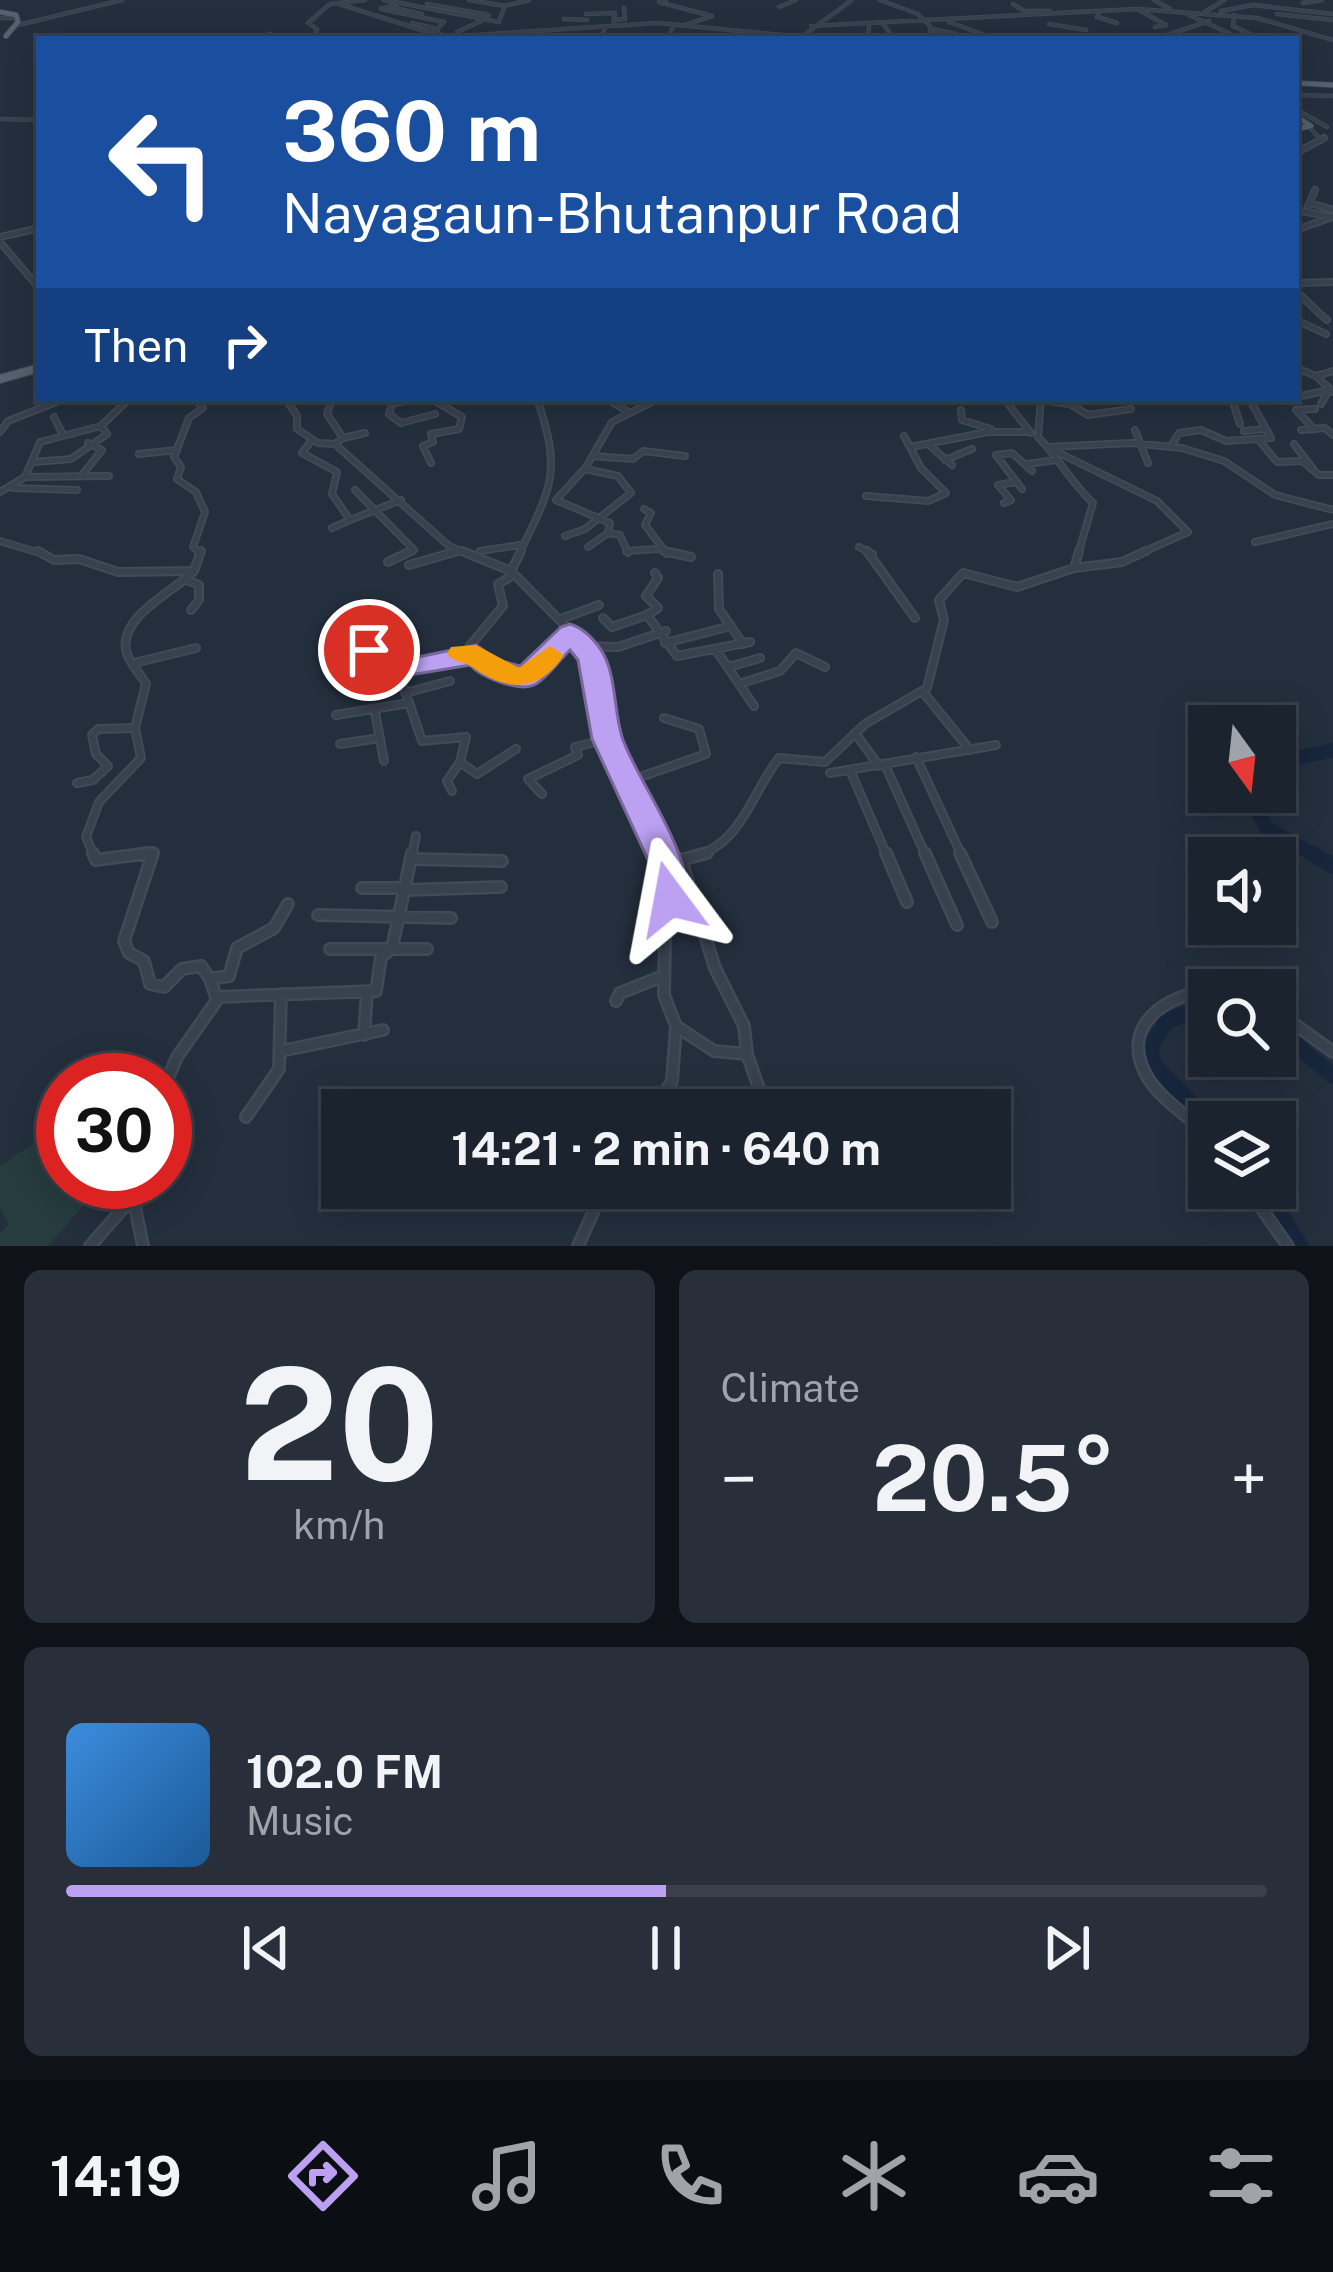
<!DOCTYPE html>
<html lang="en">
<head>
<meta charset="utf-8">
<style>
  :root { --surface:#1b232e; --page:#282f3a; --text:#f1f3f6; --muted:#a0a4aa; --line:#39404a; --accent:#bca0f2 }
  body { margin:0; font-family:"Public Sans",sans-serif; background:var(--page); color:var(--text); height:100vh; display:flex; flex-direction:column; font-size:45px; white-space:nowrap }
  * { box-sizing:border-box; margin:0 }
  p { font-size:39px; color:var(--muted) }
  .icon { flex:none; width:66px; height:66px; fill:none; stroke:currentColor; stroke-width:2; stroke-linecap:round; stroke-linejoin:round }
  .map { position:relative; height:1246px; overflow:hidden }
  .details { display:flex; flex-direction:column; gap:24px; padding:24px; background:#0f1319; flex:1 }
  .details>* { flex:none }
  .banner { position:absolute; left:36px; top:36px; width:1263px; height:366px; border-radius:0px; box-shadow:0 6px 30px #0003,0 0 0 3px var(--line); background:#1a4fa0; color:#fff; overflow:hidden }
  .needle { width:78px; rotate:165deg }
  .controls { position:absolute; left:1188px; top:705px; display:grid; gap:24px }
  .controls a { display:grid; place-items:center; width:108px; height:108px; border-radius:0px; background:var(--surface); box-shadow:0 6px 30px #0003,0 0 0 3px var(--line); font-size:60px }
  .speed { position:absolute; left:36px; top:1053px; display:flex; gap:24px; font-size:60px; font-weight:700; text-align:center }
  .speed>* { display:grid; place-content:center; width:156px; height:156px; border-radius:50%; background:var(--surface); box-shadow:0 6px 30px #0003,0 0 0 3px var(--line); line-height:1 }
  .speed .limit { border:18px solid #d22; background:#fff; color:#111 }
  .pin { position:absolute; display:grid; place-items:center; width:102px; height:102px; color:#fff; margin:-51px; border:6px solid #fff; border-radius:50%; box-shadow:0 3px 12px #0007 }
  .me { position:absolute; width:132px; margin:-66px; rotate:347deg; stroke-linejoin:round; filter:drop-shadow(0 0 9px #0008) }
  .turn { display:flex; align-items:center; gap:42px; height:252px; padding:0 48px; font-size:54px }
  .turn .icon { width:156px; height:156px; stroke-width:2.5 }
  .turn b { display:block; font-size:84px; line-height:102px }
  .then { display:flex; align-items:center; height:114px; padding:0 48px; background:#0003; gap:24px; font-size:45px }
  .big { font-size:90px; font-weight:700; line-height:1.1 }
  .details .widget { flex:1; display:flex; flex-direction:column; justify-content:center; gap:18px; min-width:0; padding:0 42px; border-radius:18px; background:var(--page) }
  .details .dial { align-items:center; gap:0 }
  .dial b { font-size:156px; line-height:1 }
  .song { display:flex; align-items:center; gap:36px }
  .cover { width:144px; height:144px; border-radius:18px; background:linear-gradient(135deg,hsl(210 70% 55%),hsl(210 70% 35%)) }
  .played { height:12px; border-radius:6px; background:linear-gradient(90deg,var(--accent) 50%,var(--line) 50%) }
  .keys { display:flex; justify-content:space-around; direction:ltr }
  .heat { display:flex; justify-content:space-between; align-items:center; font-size:66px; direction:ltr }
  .details .tiles { flex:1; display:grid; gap:24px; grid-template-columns:1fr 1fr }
  .widget:last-child { grid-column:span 2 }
  .trip { position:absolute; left:321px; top:1089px; width:690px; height:120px; border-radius:0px; background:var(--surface); box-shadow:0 6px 30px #0003,0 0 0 3px var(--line); font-weight:700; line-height:120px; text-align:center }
  .tabs { display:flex; height:192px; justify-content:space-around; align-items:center; background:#0b0e12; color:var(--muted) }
  .tabs .icon { width:84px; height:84px }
  .tabs .on { color:var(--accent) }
  .tabs b { font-size:54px; color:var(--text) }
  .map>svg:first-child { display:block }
</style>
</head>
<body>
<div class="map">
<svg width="1333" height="1246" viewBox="0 0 1333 1246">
  <rect width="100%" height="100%" fill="#242f3e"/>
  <path fill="#263c3f" d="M46,1135h17v47h37v5l-52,59h-48v-13l9,-9 -9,-15v-43z"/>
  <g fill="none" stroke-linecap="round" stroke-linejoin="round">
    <path stroke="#17263c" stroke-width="3" d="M877,0l29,11"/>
    <path stroke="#17263c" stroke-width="14" d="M1275,763l58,-13
      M1246,792l21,36 49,28"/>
    <path stroke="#17263c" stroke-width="16" d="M1311,853l22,13
      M1209,1005l-42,16 -17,26 4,19 57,56
      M1275,1027l58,49
      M1262,1188l39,58"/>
    <g stroke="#414a57" stroke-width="4.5">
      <path id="minor-far3" d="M384,0l115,22
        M469,0l36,6 -6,15
        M666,0l-7,2 53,14 -27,9
        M879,0l39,14 12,12v13
        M1154,0l16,9
        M1303,3l19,-3
        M339,4l92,29 -2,5
        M396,4l-15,5 63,13 -9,9 8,5
        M427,4l62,11
        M1013,4l11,7h26
        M505,6l24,-6
        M779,7l17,-7
        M394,8l28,6
        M1137,9l29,16 -11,2
        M1221,11l32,-6 80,9
        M1100,12l-3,5 20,6
        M1205,12l19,-12
        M586,14l29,-1 -2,13
        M1187,14l52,24 -8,1
        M1277,14l56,6
        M1234,15l-1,11 17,8
        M0,18h15
        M564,19l23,1
        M614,20l11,-1 -1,-11
        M949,22l47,17
        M412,23l26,6
        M1049,24l37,6
        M18,25l104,-25
        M884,25l7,10
        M606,26l-4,9 21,4
        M811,26l326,-17 120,9 76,22
        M931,29l25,5 -24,-1
        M457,32l24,-11
        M270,34l12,5
        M803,36l49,-36
        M314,37l41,1
        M313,39l4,-10 -9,-6 22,-19 35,-4
        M414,39l244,-16 144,14
        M572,39l30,-4
        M668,39l5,-12
        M868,39l1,-13
        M1155,39l54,-18
        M1296,95l37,1
        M1296,109l31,18
        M0,119l39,1
        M1309,127l13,14"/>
    </g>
    <g stroke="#414a57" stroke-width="8">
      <path id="minor-far2" d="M1296,153l28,-15
        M1310,203l23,7
        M1308,206l7,-16
        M1296,210l36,7
        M1296,230l36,-13
        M0,237l39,-9
        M0,242l39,46
        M1296,283l37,-1
        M1296,291l21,20
        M1318,312l9,8
        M1296,320l30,14
        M1296,368l20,8
        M1333,371l-17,5 17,16
        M1296,397l33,-7 -8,14
        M194,399l9,9 -14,10 -15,39 7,10 -4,12 19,13 9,20 -12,35 8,7
        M286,399l11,17v13l21,14 17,1
        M332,399l-5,15 16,24 -8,6 114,102 20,8
        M394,399l-5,15 12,9 34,-9
        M607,399l20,12
        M1004,399l27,34
        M1041,399l-3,38c21,21 32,45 55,66l-15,51
        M1041,400l29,4 18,11 43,-6
        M394,403l23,-4
        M961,410l1,10 29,9
        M54,417l8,16
        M1240,424l-8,-25h53
        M1314,429l-18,-19 19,-1
        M1135,430l13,33
        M1301,430l24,-2 8,7
        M1244,431l21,-2
        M0,432l8,-11 56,-22
        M343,438l22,-5
        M1258,439l19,23 25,-1 17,14h14
        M312,440l-10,13 35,19 -5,22 18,26 51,-20
        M928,444l24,21
        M1294,444l19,25
        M1171,446l8,-13 22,-3 25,11 45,-3 -20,-36
        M910,447l78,-15h41
        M1048,447l84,-4 50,5 42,13 51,34 58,15
        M1051,449l106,52 31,31 -49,22
        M139,454l38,-4
        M593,456l40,3 10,-8 42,5
        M945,460l27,-11
        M34,462l37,-3 36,-25 -6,-8
        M431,463l-8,-17 10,-4 -2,-8 28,-5 3,-12 -30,-18
        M1027,464l29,-4
        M82,475l20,-25 -14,-7
        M25,477l84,-1
        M13,488l64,2
        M1022,489l-26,-34 16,-2 20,18
        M355,490l59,60 -9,4
        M0,492l25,-15 15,-35 61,-16 28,-27
        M866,496l62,5 18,-8 -25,-25 -17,-32
        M556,500l30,-33 26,-45 46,-23
        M556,500l54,23 -2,10 12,2 8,18
        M1004,503l7,-3 -13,-15 18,-3
        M644,509l7,4 -6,12 22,29
        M332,528l18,-8
        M565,536l20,-7 46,-36 -13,-17 -33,-7
        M0,541l43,13
        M1255,542l78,-18
        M588,547l20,-14
        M859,547l14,7
        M480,551l40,-6
        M626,551l31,-2
        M447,554l12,-3
        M519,554c33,-67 43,-83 18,-155"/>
    </g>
    <g stroke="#414a57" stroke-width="10">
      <path id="minor-far1" d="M38,551l16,9 25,-1 39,13 76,-1c-20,21 -74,44 -68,79 2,12 14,23 20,34l-11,44 6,30 -42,44 -13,35 8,19
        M462,551l49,20
        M521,551l-10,20 74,75 30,116 47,94
        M664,551l27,6
        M867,551l48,67
        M388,562l23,-11
        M409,565l49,-14
        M1074,568l48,-6 24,-11
        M194,571l7,-20
        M655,573l3,5 -12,18 12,12 -11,7 30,41 73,-14
        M718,574l1,35 24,35
        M187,580l12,5v15l-8,10
        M603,618l9,9 35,-12
        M561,619l38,-14
        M374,633l4,-16
        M374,634l30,3
        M329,639l45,-6 -5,17 24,5 29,86 44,-4 -6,25 -13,19 5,10
        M665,643l66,-17
        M585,646l33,1 48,-16
        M716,650l38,56
        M464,653l39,-47 -5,-22 14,-8
        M134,663l62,-15
        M398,667l22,1 49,-15 27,18 30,6 44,-44
        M729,667l31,-9
        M739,684l41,-13 16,-18 29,14
        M923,692l47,58
        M405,693l45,-12
        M375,712l9,49
        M336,715l73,-12
        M855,733l24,33
        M340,744l40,-6
        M916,757l46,99
        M460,762l17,12 39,-25
        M885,765l41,91
        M850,770l37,86
        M830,773l166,-28
        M626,782l80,-28 -7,-25 -35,-11
        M77,783l16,-3 15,-14 -12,-12 -4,-19 6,-6 37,-1
        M542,794l-14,-15 50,-24 -3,-8 33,-8
        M126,856h26
        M412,856l4,-20
        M696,856c46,-13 56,-64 83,-98l46,4 40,-38 62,-36 17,-68 -5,-20 24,-27 54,14 57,-19 5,-17"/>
    </g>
    <g stroke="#414a57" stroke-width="14">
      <path id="minor" d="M93,853l3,7 54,-7
        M153,853l-29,88 5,12 15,8 6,23 14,3 18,-18 19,-3 9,13
        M886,853l21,49
        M925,853l32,72
        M960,853l32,69
        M411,859l91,2
        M681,859l34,109 29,58 3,28
        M666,864l41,-11
        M362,888h43
        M405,890l96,-3
        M318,915l133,3
        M330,949h97
        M217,997l159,-6 5,-34 11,-9 20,-95
        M616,1001l4,-8 43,-17
        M1275,1010l58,42
        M676,1026l38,25 33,3 13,37
        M364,1035l3,-43
        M281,1051l102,-21
        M165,1086l12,-29 40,-57 -7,-21 19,-3 8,-28 37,-20 14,-24
        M653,1110l19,-29 4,-55 -12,-31 2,-131 -5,-11
        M246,1117l33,-48 2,-75
        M1209,1138c-18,-21 -46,-36 -61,-60 -34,-57 29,-91 79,-88
        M1247,1188l41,58
        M133,1197l6,-15
        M90,1246l43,-49 10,49
        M578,1246l26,-58"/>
    </g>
    <g stroke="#414a57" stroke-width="6">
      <path id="major-far1" d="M0,12l16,3 2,7 -12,14
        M1296,83l37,2
        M1296,116l15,10 -15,3"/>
    </g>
    <g stroke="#414a57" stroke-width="10">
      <path id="major" d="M0,379l39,-11"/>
    </g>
    <use href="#minor-far3" stroke="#38414e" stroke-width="3"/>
    <use href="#minor-far2" stroke="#38414e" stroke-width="4.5"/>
    <use href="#minor-far1" stroke="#38414e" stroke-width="6"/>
    <use href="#minor" stroke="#38414e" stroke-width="9"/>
    <use href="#major-far1" stroke="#56606e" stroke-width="4.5"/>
    <use href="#major" stroke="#56606e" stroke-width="8"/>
  </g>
  <path fill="#bca0f2" stroke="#7a689d" stroke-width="3" d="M570,624c14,4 27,18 34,31 12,23 10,56 18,82 14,44 82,129 60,172h-24l-8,-45 -58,-125 -14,-79 -8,-10c-11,10 -23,29 -36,35 -16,7 -53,-8 -64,-20l-72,12 -43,-27 14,-10 34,8 10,10 63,-13 22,15 22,6 41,-39z"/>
  <path fill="#f59e0b" d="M476,645l43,23 31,-22 14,9c-25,38 -57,37 -92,12 -9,-6 -17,-4 -25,-13l4,-7z"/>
</svg>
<div class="controls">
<a><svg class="needle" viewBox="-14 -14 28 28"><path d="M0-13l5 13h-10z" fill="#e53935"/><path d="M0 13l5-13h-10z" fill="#a0a4aa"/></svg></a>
<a><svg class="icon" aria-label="sound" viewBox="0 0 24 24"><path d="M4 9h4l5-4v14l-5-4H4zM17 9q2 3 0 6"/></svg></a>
<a><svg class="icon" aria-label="search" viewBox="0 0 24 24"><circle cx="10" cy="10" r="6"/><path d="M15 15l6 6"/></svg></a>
<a><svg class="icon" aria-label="layers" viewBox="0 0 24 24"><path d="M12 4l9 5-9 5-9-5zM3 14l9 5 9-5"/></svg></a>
</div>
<div class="speed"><div class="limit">30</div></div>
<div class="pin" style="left:369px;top:650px;background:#d93025"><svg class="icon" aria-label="arrive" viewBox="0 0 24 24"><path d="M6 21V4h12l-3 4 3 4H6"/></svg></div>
<svg class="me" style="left:670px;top:899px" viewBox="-20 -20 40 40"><path d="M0-17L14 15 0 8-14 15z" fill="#bca0f2" stroke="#fff" stroke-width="4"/></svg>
<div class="trip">14:21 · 2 min · 640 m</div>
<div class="banner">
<div class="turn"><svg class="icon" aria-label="left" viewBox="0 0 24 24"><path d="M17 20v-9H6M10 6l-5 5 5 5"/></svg><div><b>360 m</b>Nayagaun-Bhutanpur Road</div></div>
<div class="then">Then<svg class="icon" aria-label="right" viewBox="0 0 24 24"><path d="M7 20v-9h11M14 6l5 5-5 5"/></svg></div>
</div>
</div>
<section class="details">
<div class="tiles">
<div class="widget dial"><b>20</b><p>km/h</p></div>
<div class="widget"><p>Climate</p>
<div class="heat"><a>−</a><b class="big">20.5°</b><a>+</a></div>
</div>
<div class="widget">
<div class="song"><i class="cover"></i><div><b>102.0 FM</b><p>Music</p></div></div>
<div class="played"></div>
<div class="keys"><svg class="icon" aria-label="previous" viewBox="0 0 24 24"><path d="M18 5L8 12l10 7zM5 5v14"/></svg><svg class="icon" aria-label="pause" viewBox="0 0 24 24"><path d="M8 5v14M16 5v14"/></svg><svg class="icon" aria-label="next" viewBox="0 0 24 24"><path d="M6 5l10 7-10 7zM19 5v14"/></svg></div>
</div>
</div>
</section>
<nav class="tabs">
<b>14:19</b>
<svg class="icon on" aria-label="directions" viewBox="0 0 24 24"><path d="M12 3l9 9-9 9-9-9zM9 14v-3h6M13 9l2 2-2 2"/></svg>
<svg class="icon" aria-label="music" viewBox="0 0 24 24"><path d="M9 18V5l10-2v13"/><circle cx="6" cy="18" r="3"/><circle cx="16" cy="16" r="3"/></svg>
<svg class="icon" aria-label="phone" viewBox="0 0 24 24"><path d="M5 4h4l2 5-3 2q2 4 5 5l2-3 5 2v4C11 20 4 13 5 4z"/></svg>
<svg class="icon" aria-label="climate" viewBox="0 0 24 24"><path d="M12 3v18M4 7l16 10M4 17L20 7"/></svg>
<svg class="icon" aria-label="car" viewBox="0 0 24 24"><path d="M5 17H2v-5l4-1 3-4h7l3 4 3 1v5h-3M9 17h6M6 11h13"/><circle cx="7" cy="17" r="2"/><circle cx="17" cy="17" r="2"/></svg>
<svg class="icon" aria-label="filters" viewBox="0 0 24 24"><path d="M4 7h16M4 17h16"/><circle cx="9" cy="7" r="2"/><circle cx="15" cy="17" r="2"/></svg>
</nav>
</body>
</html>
